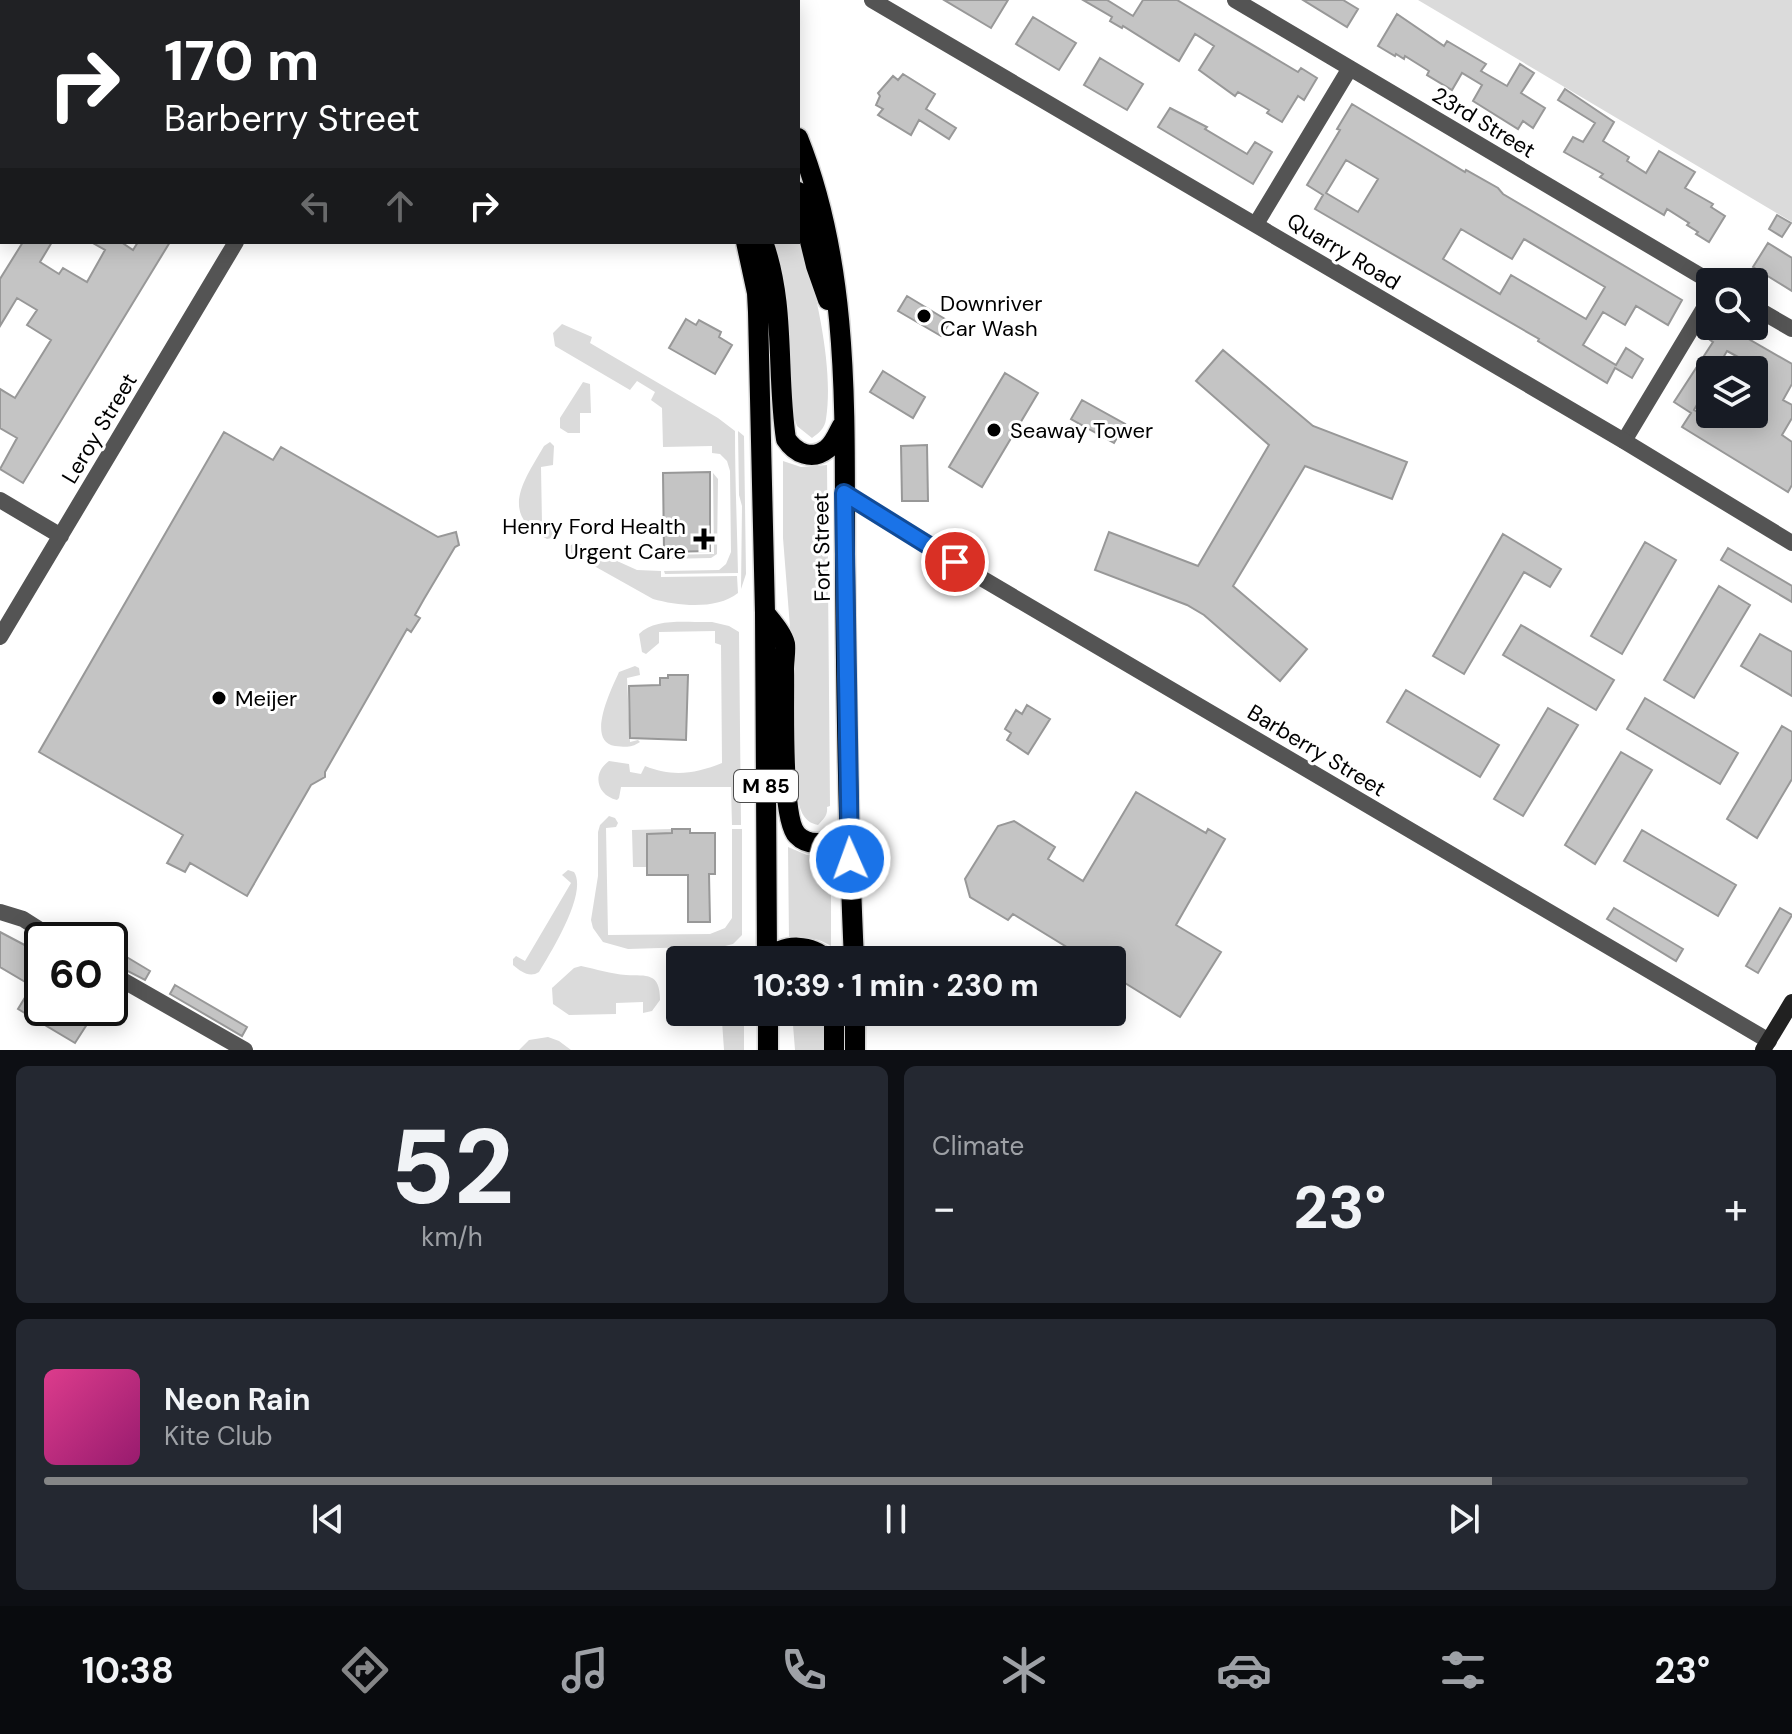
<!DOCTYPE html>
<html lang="en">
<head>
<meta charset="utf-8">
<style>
  :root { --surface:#171b24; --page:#242831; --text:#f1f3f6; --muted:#9ea1a6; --line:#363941; --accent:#858687 }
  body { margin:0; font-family:"DM Sans",sans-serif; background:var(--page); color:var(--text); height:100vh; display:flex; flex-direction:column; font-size:30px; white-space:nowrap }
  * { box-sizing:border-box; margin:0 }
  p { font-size:26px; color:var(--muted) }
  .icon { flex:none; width:44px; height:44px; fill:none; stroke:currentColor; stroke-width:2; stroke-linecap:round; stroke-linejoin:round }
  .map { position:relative; height:1050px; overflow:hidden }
  .sheet { display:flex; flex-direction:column; gap:16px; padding:16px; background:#0d0f14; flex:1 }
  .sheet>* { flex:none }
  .hud { position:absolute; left:0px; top:0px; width:800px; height:244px; box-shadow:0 4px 20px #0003; background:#202124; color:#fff; overflow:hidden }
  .tools { position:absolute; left:1696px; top:268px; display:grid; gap:16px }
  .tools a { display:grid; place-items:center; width:72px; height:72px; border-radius:8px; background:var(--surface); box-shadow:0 4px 20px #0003; font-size:40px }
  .speed { position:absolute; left:24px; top:922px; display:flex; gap:16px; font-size:40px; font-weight:700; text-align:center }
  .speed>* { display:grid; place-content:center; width:104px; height:104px; border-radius:50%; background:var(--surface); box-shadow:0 4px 20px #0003; line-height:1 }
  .speed .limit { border:4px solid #111; border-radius:12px; background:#fff; color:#111 }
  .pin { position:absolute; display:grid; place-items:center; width:68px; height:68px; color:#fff; margin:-34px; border:4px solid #fff; border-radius:50%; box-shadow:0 2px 8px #0007 }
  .me { position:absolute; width:88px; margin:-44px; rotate:358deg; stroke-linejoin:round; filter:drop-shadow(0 0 6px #0008) }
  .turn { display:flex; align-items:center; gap:28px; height:168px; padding:0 32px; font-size:36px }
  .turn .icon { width:104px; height:104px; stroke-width:2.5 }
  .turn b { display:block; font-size:56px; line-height:68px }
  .lanes { display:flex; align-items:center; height:76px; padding:0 32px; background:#0003; justify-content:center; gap:40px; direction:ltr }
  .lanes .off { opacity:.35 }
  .big { font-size:60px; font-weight:800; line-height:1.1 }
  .sheet .tile { flex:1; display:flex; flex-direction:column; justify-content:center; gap:12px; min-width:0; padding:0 28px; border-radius:12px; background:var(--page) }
  .sheet .dial { align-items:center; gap:0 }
  .dial b { font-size:104px; line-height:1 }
  .song { display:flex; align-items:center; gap:24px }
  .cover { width:96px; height:96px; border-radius:12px; background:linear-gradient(135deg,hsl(330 70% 55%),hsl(320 70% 35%)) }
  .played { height:8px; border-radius:4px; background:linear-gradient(90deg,var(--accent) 85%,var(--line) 85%) }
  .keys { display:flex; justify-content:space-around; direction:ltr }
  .heat { display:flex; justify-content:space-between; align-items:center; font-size:44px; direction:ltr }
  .sheet .tiles { flex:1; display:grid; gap:16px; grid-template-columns:1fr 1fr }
  .tile:last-child { grid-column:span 2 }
  .trip { position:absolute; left:666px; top:946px; width:460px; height:80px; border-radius:8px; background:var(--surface); box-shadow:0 4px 20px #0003; font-weight:800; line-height:80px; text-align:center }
  .tabs { display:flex; height:128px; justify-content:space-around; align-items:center; background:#090b0e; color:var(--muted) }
  .tabs .icon { width:56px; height:56px }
  .tabs .current { color:var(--accent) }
  .tabs b { font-size:36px; color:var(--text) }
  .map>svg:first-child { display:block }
</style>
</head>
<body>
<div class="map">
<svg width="1792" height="1050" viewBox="0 0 1792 1050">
  <rect width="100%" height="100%" fill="#fff"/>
  <path fill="#dbdbdb" d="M1418,0h374v222z
    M798,220c13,59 37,140 28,199 -1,9 -7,14 -14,19l-15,-12 -3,-9 -25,-175h29z
    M562,324l30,13 -2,6 128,75 17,13c0,47 2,94 3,142l-73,1 -1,-3 55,-1 7,-6 5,-12 -1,-81 -3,-10 -7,-7 -8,-1v-7l-49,1 -1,-39 -11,-8 4,-8 -18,-11 -7,9 -75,-44 -2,-13z
    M583,382l7,2 1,29h-11v20h-12l-8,-5v-10z
    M738,431l6,5 2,138 -5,15 1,-83 -3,-11z
    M550,442l4,4 -1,19 -12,2 1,57 13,3 -3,11 -5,1c-49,-25 -23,-58 -3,-93z
    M783,461l18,6 26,-2 3,341 -3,1c1,8 -3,12 -9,18 -16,-3 -19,-18 -21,-32l-3,-1 -3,-152 -8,-102z
    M713,473l5,6 -1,75 -6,4 -47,1v-4l50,-1z
    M575,542l62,28 24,1v6l76,-1 1,17c-21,17 -60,13 -85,6l-82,-46 -1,-7z
    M712,622l17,4 10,6 2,193h-9l-1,-38h-110l-2,11 -2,2c-21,-5 -25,-27 -8,-39l20,3 1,8 11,2 4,-8c27,11 50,8 77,-3l-1,-118 -6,-2v-12l-56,1v11l-13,11 -4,-2 -3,-18c16,-17 51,-11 73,-12z
    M635,666l4,2 1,7 -13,3 3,64 8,-2 2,2c-9,6 -14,5 -25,4 -30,-5 -3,-58 4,-74z
    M609,816l6,2 3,5 -2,4 -10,1 2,107 102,-1 15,-6 7,-10v-89h10v106l-9,9 -8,2 -97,3 -25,-7 -10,-14 -2,-8 7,-44v-44l2,-7z
    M672,829l-1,4 -24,1v33h-14l-1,-37z
    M788,847l19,8 24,-3v94c-14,-9 -25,-9 -42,-6z
    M568,870l6,2c14,21 -23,80 -35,100 -9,6 -18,0 -26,-7v-6l3,-3 9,5 3,-5 43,-73 -9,-8z
    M581,966c15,3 30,8 45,9 21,1 34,-3 34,25l-8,11 -9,2v-11l-27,1v11l-47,1 -16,-11 -1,-16 22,-20z
    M700,1012h44v38h-20l-2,-29 -6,-7z
    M792,1012h34l1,38h-32z
    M548,1037l11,4 12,9h-52l10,-10z"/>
  <path fill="#c4c4c4" stroke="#989898" stroke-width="2" fill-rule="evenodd" d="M944,0h64l-17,28z
    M1083,0h24l26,16 10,-16h34l121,72 3,-4 16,10 -13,22 -6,-4 -16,26 -15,-9 2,-3 -31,-18 -3,4 -36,-26 15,-24 -19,-12 -16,27 -56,-35 -1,2 -12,-7 2,-4z
    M1303,0h40l15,9 -11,18z
    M1397,14l47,32 3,-5 39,23 -5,7 26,15 13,-22 14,9 -13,20 24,15 -12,20 -10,-7 -5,8 -45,-28 9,-16 -20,-12 -10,17 -25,-15 2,-4 -24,-15 -1,3 -8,-5 -1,2 -17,-10z
    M1033,17l43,26 -17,27 -43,-26z
    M1100,58l43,26 -16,26 -43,-25z
    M903,74l32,20 -9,15 30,19 -7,11 -30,-19 -8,15 -33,-20 5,-6 -7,-4 4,-9 -2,-3 15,-17 5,4z
    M1565,89l49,33 -11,19 26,16 -2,4 19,12 13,-22 36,21 -10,16 28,16 -2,3 14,9 -16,26 -13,-8 2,-2 -11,-7 2,-2 -22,-14 -3,6 -64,-38 3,-3 -39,-22 9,-15 10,5 12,-19 -37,-23z
    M1352,104l113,68 1,-2 32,18 5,6 179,106 -14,25 -32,-19 -11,19 -22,-13 -20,33 33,20 10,-17 17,11 -11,19 -17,-10 -8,15 -69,-42 1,-2 -224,-130 8,-14 -16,-10 33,-55 -3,-1zM1346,160l32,19 -20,33 -32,-19zM1461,229l51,30 12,-20 81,48 -19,32 -75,-44 -11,19 -57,-35z
    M1170,108l37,19 -2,2 42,25 8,-12 17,10 -19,32 -95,-57z
    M1777,215l14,8 -9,14 -13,-8z
    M23,242h29l-12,20 19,12 4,-6 24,14 18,-32 -14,-8h30l12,8 5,-8h32l-147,241 -23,-14 17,-31 -17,-10v-39l15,9 36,-58 -24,-15 10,-15 -20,-12 -17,28v-47z
    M1768,243l24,15v33l-39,-24z
    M907,296l43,26 -9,14 -43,-25z
    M686,319l10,6 3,-5 22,12 -2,5 13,8 -17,29 -46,-26z
    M1718,326h8l66,38v20l-9,16 9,5v13l-10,17 10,7v43l-4,7 -106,-65 9,-14 -17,-11 39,-60 -3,-2zM1727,351l37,20 -10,17v26h-24l-8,13 -28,-17 16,-28v-12h6z
    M1223,350l90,76 94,36 -15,37 -87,-33 -72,120 74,63 -27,32 -76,-66 -17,-10 -92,-35 14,-38 89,34 71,-121 -73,-64z
    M883,371l42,26 -12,21 -43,-26z
    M1005,373l33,20 -56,94 -33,-20z
    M1082,400l43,24 -11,19 -43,-24z
    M224,432l49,28 8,-13 157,90 18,-5 3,13 -4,2 -31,52 -9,16 5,3 -9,14 -4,-3 -82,143v5l-14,8 -64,111 -57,-33 -5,9 -18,-9 16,-28 -144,-83z
    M927,445l1,56h-26l-1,-55z
    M710,472v79l-46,1 -1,-79z
    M1503,534l58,35 -11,18 -26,-15 -60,102 -31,-18z
    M1645,542l31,18 -54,94 -31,-18z
    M1728,548l64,38v16l-71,-42z
    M1719,586l31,19 -56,93 -30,-18z
    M1521,625l93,55 -18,30 -93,-55z
    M1760,634l32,18v44l-51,-30z
    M668,675h20l-2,65 -56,-2 -1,-52 31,-1v-7h8z
    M1406,690l93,55 -19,32 -93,-55z
    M1645,698l93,55 -18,31 -93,-55z
    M1027,705l23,14 -22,35 -21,-14 4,-7 -6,-4 11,-19 6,4z
    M1548,708l30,17 -55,91 -29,-17z
    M1782,726l10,6v47l-35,59 -30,-19z
    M1621,752l31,18 -57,94 -30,-19z
    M1136,792l70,41 2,-4 17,10 -49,86 45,27 -41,65 -68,-42v-15h-24l-75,-46 -5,6 -38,-23 -5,-18 33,-53 16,-5 41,26 -7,12 35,22z
    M672,829h18v4h25v41h-6l1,48h-22v-47h-41v-41l25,-1z
    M1642,830l94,55 -18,31 -94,-55z
    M1614,908l69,41 -7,12 -69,-42z
    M1780,908l12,7 -34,58 -12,-7z
    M0,932l36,19 -1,2 7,4v51h32l17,10 -16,25 -57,-34 14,-23 -32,-19z
    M110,947l40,24 -5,9 -35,-18z
    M175,985l72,42 -5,9 -72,-42z"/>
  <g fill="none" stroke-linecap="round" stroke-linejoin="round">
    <g stroke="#dbdbdb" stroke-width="23">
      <path id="primary" d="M627,0l2,2
        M728,0l1,2
        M798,138c54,134 46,285 47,427 1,131 3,263 9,395
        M798,192l18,74 12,34
        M746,242l11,51 1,19 7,301 2,347
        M763,242c23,63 13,132 23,197 9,14 26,22 41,10 7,-5 11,-16 15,-23
        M765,613c6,8 18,21 20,31 1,7 -1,17 -1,25 1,29 -4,149 13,166 14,15 37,6 52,-3
        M769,960c15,-18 43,-15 58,0
        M834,1012v38
        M855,1012v38
        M768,1050v-38"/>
    </g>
    <path stroke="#545454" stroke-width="16" d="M11,0l3,2
      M1235,0l476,282
      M130,2l2,-2
      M382,2l1,-2
      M0,218l2,-3
      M1256,224l94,-156
      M1754,307l38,22
      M1624,441l86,-143
      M844,493l93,59 832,489
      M0,500l61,36
      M0,637l236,-395
      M0,912l23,7 33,21
      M110,973l135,77"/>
    <path stroke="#545454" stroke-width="16" d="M872,0l752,441 168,102"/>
    <path stroke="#212121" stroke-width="16" d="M1763,1050l29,-48"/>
    <use href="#primary" stroke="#000" stroke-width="20"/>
  </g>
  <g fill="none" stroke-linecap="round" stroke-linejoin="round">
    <g stroke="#114b97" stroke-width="20">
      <path id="route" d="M850,859l-6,-366 111,69"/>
    </g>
    <use href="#route" stroke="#1a73e8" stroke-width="14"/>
  </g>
  <g fill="#000" stroke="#fff" stroke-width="3">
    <circle cx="924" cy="316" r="8"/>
    <circle cx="994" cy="430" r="8"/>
    <path d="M700 527h8v8h8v8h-8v8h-8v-8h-8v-8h8z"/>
    <circle cx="219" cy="698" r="8"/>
  </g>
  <g text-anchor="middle" stroke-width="6" stroke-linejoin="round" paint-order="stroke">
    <rect fill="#fff" stroke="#4c4c4c" stroke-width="2" x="734" y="770" width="64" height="32" rx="6"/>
    <g font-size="20" font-weight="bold" fill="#000">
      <text x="766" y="793">M 85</text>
    </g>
    <g font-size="22" fill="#000" stroke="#fff">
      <text transform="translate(1484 122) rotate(31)" y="8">23rd Street</text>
      <text transform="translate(1344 251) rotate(31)" y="8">Quarry Road</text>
      <text transform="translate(99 428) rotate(-59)" y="8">Leroy Street</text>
      <text transform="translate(821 547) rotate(-91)" y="8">Fort Street</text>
      <text transform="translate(1317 750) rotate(31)" y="8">Barberry Street</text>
    </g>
    <g font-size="22" fill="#000" stroke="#fff" text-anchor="start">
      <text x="940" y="311">Downriver<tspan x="940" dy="25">Car Wash</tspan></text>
      <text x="1010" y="438">Seaway Tower</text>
      <text x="686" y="534" text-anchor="end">Henry Ford Health<tspan x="686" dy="25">Urgent Care</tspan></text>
      <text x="235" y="706">Meijer</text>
    </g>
  </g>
</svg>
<div class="tools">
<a><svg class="icon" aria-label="search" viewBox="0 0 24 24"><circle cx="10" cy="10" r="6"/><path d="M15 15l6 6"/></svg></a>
<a><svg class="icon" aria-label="layers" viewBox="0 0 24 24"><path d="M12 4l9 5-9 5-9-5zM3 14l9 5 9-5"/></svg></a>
</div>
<div class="speed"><div class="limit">60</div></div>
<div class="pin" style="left:955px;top:562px;background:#d93025"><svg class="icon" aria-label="arrive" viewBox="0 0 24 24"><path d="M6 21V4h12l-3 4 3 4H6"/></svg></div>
<svg class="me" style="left:850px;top:859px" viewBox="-20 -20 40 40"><circle r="17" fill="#1a73e8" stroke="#fff" stroke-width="3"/><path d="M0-11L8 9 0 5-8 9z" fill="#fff"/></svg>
<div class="trip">10:39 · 1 min · 230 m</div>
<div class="hud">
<div class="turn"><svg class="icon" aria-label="right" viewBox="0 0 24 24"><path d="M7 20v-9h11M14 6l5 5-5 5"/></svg><div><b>170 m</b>Barberry Street</div></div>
<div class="lanes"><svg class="icon off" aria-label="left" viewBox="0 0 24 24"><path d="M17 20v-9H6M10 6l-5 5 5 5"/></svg><svg class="icon off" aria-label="ahead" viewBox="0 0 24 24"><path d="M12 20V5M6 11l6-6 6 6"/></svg><svg class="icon" aria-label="right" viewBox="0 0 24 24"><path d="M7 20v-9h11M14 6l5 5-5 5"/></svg></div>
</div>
</div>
<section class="sheet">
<div class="tiles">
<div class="tile dial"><b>52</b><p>km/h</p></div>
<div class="tile"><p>Climate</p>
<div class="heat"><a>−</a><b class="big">23°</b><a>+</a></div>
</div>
<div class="tile">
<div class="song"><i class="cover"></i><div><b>Neon Rain</b><p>Kite Club</p></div></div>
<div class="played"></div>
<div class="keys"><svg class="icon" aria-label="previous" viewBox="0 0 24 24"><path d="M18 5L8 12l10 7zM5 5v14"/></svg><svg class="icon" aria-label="pause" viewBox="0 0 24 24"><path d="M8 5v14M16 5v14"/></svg><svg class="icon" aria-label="next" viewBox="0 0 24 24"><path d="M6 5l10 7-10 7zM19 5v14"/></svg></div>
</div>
</div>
</section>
<nav class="tabs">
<b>10:38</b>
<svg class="icon current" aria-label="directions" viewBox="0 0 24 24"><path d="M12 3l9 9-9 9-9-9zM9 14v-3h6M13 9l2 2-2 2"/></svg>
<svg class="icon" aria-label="music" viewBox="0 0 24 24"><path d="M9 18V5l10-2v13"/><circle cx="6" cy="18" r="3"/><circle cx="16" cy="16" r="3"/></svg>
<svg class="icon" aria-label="phone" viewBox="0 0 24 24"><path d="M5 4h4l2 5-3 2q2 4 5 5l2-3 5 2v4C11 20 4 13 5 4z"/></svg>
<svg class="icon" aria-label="climate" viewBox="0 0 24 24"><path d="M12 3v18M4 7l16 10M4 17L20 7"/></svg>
<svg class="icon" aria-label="car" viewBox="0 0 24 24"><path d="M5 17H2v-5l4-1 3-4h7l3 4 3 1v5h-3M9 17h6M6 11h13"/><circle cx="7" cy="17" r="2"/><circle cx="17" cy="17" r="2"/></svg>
<svg class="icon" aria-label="filters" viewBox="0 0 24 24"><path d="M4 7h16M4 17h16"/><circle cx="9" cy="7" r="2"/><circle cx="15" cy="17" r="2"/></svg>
<b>23°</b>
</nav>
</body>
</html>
